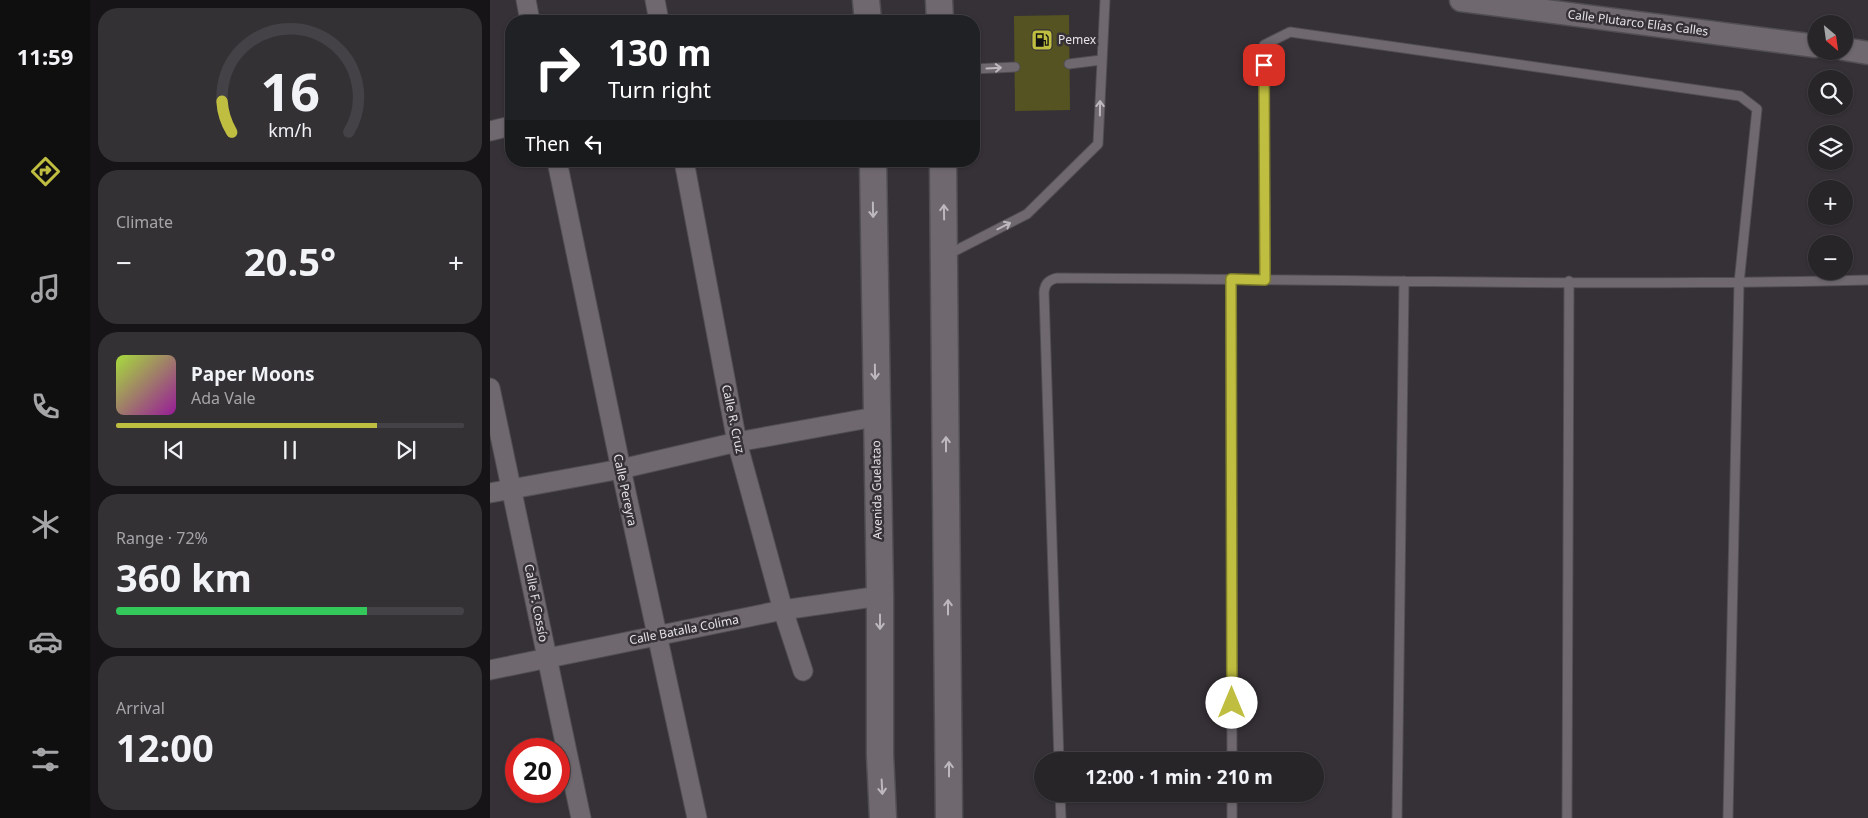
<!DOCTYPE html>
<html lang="en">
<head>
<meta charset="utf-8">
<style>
  :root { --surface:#282529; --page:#343135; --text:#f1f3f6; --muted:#a5a5a8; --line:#444246; --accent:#c0be40 }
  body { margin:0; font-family:"Noto Sans",sans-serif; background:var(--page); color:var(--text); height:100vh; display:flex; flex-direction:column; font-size:19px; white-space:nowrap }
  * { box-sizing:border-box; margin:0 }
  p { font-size:16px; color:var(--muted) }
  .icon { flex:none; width:28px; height:28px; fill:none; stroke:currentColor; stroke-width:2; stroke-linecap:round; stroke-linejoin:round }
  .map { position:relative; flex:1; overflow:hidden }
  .panel { display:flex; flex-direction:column; gap:8px; padding:8px; background:#161417; width:400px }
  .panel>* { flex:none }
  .guide { position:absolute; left:15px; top:15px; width:475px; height:152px; border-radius:20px; box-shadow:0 1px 4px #0004,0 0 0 1px var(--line); background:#202124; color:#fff; overflow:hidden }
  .needle { width:32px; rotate:151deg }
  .buttons { position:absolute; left:1318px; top:15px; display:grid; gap:10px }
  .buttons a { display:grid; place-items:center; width:45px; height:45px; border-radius:50%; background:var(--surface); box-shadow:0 1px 4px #0004,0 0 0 1px var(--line); font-size:25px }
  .speed { position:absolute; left:15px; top:738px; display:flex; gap:10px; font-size:25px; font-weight:700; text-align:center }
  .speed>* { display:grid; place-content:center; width:65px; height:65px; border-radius:50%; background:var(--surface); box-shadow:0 1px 4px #0004,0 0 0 1px var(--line); line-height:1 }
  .speed .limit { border:8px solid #d22; background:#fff; color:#111 }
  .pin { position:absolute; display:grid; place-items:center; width:42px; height:42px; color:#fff; margin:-21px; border-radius:10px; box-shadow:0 2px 8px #0006 }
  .me { position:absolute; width:55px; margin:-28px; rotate:0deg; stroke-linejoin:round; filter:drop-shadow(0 0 4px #0008) }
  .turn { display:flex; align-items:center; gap:18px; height:105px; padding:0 20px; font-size:22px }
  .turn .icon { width:65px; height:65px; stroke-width:2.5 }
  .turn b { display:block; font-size:35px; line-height:42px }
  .then { display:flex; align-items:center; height:48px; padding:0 20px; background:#0003; gap:10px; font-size:19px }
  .big { font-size:38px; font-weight:700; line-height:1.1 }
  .panel .widget { flex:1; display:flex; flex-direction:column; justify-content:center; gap:8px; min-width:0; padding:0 18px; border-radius:20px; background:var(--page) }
  .panel .dial { align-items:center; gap:0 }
  .dial svg { height:130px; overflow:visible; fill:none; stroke:var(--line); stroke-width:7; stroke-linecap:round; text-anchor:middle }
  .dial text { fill:var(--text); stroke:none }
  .song { display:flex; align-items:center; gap:15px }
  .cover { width:60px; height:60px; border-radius:8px; background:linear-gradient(135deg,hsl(80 70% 55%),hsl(300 70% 35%)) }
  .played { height:5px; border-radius:2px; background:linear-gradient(90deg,var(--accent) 75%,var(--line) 75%) }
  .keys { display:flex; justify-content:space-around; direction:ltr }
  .heat { display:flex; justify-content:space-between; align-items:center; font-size:28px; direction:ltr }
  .charge { height:8px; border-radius:4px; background:linear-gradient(90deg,#34c759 72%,var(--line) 0) }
  .trip { position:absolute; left:544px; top:752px; width:290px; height:50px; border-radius:25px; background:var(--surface); box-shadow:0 1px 4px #0004,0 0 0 1px var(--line); font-weight:700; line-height:50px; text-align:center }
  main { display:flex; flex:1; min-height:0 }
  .tabs { display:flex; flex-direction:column; width:90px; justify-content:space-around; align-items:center; background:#100f10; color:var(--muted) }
  .tabs .icon { width:35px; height:35px }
  .tabs .selected { color:var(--accent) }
  .tabs b { font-size:22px; color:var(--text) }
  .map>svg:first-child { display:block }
</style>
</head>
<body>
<main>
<nav class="tabs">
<b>11:59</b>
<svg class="icon selected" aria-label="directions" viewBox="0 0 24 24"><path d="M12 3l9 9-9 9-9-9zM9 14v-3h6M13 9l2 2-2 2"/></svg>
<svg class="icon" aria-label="music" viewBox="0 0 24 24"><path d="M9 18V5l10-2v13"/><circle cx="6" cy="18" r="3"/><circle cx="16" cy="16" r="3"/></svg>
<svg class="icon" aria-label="phone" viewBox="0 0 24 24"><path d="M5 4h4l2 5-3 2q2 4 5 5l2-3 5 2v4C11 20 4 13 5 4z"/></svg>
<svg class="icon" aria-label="climate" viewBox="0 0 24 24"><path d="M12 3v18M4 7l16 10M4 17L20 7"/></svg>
<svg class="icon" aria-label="car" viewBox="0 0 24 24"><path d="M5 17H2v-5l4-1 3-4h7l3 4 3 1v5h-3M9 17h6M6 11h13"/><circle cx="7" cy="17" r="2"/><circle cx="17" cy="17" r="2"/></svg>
<svg class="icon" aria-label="filters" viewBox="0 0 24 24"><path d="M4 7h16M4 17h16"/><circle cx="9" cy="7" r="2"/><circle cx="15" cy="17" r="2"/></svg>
</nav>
<section class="panel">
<div class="widget dial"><svg viewBox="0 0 100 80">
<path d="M14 69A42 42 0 1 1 86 69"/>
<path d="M14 69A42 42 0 0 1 8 50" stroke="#c0be40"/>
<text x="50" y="56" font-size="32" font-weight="700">16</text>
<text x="50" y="72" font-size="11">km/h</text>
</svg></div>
<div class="widget"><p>Climate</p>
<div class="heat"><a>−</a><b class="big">20.5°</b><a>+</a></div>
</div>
<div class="widget">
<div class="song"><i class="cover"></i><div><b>Paper Moons</b><p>Ada Vale</p></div></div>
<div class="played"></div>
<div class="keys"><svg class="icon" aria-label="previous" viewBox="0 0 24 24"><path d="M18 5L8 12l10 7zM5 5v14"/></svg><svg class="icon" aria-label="pause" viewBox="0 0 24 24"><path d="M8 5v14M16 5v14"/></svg><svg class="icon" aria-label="next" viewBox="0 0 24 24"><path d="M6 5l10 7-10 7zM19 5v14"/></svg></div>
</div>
<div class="widget"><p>Range · 72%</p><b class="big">360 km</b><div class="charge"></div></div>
<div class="widget"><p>Arrival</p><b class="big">12:00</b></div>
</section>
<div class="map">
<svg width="1378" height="818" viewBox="0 0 1378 818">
  <rect width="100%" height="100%" fill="#363137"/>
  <path fill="#545321" d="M579,15l1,95 -55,1 -1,-95z"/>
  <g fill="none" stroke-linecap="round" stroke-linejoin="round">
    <g stroke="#514e52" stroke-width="11">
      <path id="service" d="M579,64l32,-4
        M484,69l41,-2
        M457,255l80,-41 71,-70 7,-144
        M741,279l1,482
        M775,279l-1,-234 26,-13 450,64 17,13 -18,174 -11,535
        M569,761l-15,-469c1,-8 4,-12 13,-14 270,1 541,9 811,2
        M570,794l1,24
        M742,794v24
        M907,818l7,-537
        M1077,818l2,-537"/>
    </g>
    <g stroke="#514e52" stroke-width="21">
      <path id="minor" d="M36,0l4,21
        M165,0l4,21
        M0,131l21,-5
        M67,161l64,308 76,349
        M194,161l53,281 46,168 20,61
        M0,388l91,430
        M0,493l131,-24 116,-27 138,-25
        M0,670l293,-60 97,-14"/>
    </g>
    <g stroke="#514e52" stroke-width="25">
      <path id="tertiary" d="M971,0l355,46
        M1354,49l24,4"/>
    </g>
    <g stroke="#514e52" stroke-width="29">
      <path id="secondary" d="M376,0l2,21
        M449,0l1,21
        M383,161l7,435v159l3,63
        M453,161l6,657"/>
    </g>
    <use href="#service" stroke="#6f696f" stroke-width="9"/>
    <use href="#minor" stroke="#6f696f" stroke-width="19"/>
    <use href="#tertiary" stroke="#6f696f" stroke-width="22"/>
    <use href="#secondary" stroke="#6f696f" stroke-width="26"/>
  </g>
  <defs><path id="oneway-shaft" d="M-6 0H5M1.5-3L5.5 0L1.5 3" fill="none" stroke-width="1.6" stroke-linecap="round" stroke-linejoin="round" transform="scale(1.25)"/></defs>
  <g stroke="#bcb8bd">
    <use href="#oneway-shaft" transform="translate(504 68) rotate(-3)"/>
    <use href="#oneway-shaft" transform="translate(610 108) rotate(-89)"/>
    <use href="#oneway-shaft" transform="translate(383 210) rotate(89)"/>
    <use href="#oneway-shaft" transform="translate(454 212) rotate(-91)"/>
    <use href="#oneway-shaft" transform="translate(514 226) rotate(-27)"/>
    <use href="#oneway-shaft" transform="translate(385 372) rotate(89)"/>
    <use href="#oneway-shaft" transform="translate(456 444) rotate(-90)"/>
    <use href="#oneway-shaft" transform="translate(458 607) rotate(-90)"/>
    <use href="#oneway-shaft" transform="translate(390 622) rotate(90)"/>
    <use href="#oneway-shaft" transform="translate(459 769) rotate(-90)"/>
    <use href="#oneway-shaft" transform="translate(392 787) rotate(87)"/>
  </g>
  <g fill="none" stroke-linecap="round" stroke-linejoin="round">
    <g stroke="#7d7c2a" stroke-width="12">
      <path id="route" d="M742,703l-1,-424 34,1 -1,-215"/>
    </g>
    <use href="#route" stroke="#c0be40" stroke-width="9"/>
  </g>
  <defs>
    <g id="fuel-square" transform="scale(1.125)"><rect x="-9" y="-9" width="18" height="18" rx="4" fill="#c0be40" stroke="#363137"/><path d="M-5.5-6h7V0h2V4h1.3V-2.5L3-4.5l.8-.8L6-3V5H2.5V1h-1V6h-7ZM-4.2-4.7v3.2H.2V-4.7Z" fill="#111"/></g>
  </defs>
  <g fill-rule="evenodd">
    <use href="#fuel-square" x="552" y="40"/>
  </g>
  <g text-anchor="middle" stroke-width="5" stroke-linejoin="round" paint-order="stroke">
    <g font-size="12" fill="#e6e3e7" stroke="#363137">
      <text transform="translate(1148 23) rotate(7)" y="4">Calle Plutarco Elías Calles</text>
      <text transform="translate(243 419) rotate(78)" y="4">Calle R. Cruz</text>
      <text transform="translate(135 490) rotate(78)" y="4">Calle Pereyra</text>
      <text transform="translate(387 490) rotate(-91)" y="4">Avenida Guelatao</text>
      <text transform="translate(46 603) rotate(79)" y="4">Calle F. Cossío</text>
      <text transform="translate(194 630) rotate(-11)" y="4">Calle Batalla Colima</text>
    </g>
    <g font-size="12" fill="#e6e3e7" stroke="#363137" text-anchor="start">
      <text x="568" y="44">Pemex</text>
    </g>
  </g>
</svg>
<div class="buttons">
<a><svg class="needle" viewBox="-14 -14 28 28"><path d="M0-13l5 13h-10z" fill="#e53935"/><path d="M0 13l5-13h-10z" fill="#a5a5a8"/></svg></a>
<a><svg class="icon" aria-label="search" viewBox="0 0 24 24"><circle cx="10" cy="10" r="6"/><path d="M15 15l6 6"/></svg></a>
<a><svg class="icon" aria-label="layers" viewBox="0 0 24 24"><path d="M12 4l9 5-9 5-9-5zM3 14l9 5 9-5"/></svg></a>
<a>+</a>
<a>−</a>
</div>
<div class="speed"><div class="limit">20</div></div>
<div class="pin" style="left:774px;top:65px;background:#d93025"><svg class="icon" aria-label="arrive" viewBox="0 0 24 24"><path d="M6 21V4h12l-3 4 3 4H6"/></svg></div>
<svg class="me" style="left:742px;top:703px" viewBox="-20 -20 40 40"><circle r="19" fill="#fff"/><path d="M0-13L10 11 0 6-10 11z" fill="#c0be40"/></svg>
<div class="trip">12:00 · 1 min · 210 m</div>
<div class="guide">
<div class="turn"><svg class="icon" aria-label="right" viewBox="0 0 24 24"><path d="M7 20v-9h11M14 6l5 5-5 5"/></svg><div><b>130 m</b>Turn right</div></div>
<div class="then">Then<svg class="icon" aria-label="left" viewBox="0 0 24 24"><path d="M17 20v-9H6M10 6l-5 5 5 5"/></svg></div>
</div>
</div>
</main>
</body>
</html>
